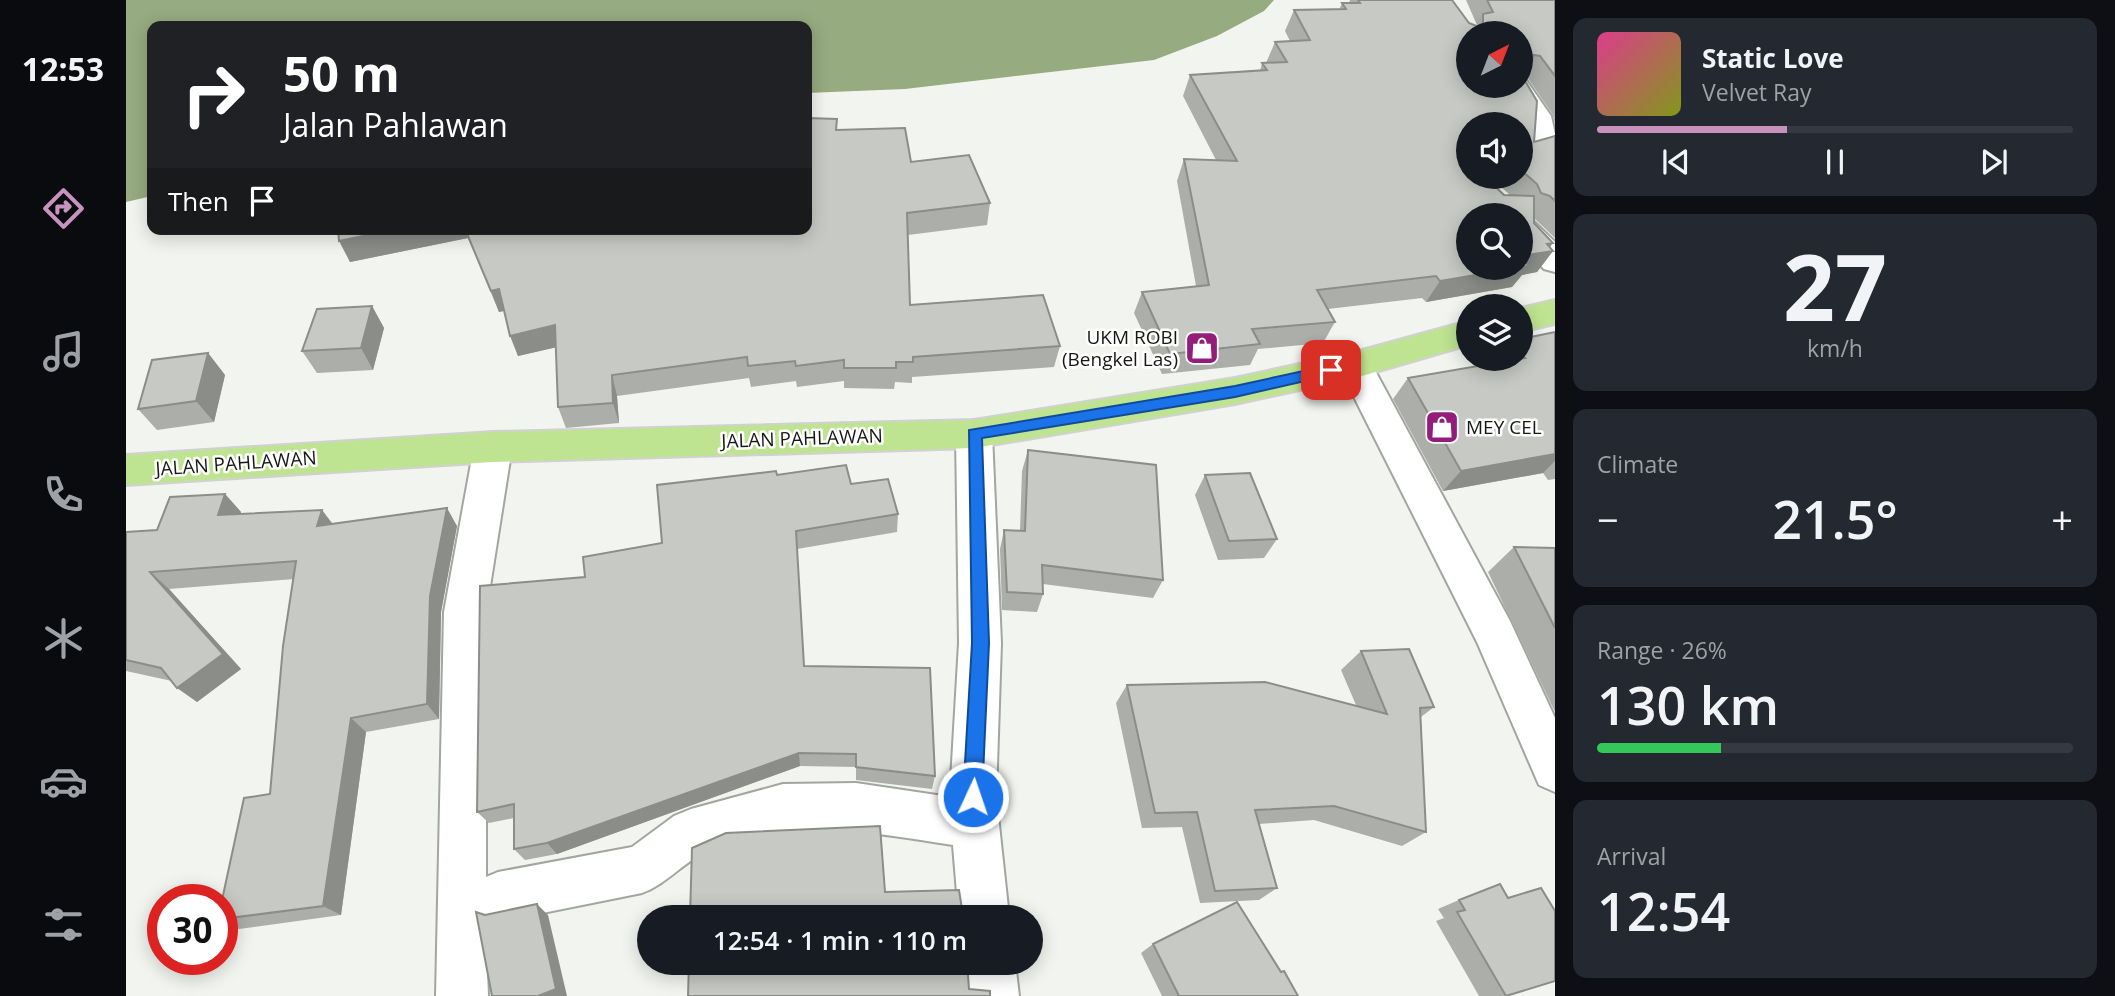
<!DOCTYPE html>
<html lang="en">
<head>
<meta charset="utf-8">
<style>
  :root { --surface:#171b24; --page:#242831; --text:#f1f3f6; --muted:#9ea1a6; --line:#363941; --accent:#c793be }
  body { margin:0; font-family:"Open Sans",sans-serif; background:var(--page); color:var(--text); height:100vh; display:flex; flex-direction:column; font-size:26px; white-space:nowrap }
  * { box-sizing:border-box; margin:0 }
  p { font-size:23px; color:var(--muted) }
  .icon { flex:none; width:38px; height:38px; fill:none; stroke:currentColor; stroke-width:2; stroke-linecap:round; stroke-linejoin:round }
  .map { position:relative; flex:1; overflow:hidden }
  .side { display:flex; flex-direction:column; gap:18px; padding:18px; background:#0d0f14; width:560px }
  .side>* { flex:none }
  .hud { position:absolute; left:21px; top:21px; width:665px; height:214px; border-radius:14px; box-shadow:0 4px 18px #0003; background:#202124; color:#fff; overflow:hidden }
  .needle { width:46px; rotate:42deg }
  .buttons { position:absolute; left:1330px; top:21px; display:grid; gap:14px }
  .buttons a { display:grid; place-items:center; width:77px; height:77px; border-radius:50%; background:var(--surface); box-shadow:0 4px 18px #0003; font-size:35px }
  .speed { position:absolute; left:21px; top:884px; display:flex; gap:14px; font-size:35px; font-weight:700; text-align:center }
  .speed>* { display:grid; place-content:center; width:91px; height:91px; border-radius:50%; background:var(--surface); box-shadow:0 4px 18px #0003; line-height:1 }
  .speed .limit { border:10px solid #d22; background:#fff; color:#111 }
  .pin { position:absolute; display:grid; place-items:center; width:60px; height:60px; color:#fff; margin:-30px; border-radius:14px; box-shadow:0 4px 10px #0006 }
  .me { position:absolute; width:77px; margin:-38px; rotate:3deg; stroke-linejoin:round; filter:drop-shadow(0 0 5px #0008) }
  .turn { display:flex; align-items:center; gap:24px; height:147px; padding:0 21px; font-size:32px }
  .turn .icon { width:91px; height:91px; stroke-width:2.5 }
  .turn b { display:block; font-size:49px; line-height:60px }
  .then { display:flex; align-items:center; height:66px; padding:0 21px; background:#0003; gap:14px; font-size:26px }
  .big { font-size:52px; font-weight:600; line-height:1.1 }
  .side .widget { flex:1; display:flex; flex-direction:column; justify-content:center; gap:10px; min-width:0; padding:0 24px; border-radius:14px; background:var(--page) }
  .side .dial { align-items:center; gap:0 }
  .dial b { font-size:91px; line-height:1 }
  .song { display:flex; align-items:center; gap:21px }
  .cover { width:84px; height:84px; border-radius:10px; background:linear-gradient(135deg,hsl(330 70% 55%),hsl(70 70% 35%)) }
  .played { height:7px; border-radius:4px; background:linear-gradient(90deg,var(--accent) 40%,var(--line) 40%) }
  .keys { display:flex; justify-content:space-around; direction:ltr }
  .heat { display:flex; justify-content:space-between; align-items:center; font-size:38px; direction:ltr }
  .charge { height:10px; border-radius:5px; background:linear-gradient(90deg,#34c759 26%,var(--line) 0) }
  .trip { position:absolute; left:511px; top:905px; width:406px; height:70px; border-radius:35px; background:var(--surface); box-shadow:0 4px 18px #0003; font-weight:600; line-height:70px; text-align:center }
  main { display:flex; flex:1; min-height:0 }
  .menu { display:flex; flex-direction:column; width:126px; justify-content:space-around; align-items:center; background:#090b0e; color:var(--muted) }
  .menu .icon { width:49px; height:49px }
  .menu .current { color:var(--accent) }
  .menu b { font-size:32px; color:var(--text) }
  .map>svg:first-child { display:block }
</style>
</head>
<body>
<main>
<nav class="menu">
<b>12:53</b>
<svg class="icon current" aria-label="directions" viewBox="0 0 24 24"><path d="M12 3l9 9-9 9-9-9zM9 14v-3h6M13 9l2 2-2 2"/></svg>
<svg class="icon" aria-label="music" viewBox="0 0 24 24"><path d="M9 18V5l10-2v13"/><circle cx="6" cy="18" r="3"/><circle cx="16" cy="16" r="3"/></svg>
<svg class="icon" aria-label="phone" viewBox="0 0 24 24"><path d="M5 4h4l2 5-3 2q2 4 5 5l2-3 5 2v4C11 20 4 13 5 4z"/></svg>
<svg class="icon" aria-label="climate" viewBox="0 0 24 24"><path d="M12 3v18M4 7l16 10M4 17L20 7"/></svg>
<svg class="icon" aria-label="car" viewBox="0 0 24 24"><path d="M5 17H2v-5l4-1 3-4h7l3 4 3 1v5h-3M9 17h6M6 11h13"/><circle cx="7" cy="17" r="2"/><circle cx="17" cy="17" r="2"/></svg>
<svg class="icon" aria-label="filters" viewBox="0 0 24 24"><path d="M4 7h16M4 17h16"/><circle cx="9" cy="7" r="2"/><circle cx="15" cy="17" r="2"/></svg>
</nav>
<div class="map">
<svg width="1429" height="996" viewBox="0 0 1429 996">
  <rect width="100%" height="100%" fill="#f2f5ef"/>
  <path fill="#96ab80" d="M0,0h1148l-10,11 -47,25 -63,24 -249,29 -98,4v-67h-655v170l-26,6z"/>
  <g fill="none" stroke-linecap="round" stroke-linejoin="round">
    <g stroke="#a2a5a0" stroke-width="4">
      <path id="street" d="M1395,79l5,1 25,36 4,18 -13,20 -21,8c-1,-11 1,-17 5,-26 5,-18 -14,-37 -24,-50h19z
        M1395,217l11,3 23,22v30l-11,-3 -23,-24z
        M1229,352l12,4 5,9 138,256 45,97v74l-16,-7 -62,-143 -139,-277 5,-9z
        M848,420l13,4 5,10 9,209 -5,154 13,120h-50l-6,-72c-79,-12 -172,-31 -248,7 -23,12 -39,32 -63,41l-144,29 -13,-5 3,79h-52l8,-384 30,-165 6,-10 13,-5 13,5 6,10 -26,165v265l12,-5 134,-25 42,-31 17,-7 92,-25 73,-1 94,14 9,-154 -3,-209 5,-10z
        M837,962h52l4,34h-52z"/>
    </g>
    <g stroke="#d1d1d1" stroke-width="4">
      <path id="highway" d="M1429,300v24l-34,8v-24z
        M1342,321v24l-113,33 -120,26 -261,44 -481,14 -367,23v-30l367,-23 481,-12 261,-42 120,-26z"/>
    </g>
    <use href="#street" fill="#fff" fill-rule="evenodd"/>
    <use href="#highway" fill="#bee491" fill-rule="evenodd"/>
  </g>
  <path fill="#abaea9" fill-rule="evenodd" d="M1224,0h102l17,23 7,3 1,-1 -11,-25h89v124l-2,-9 -26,-38h-5l12,65 21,-6v102l-21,-20v5l19,28 -16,21 -15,3 -10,12 -86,15 -4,-4 -94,11 7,13 -12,21 -65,6 -8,16 -88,9 -28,-61 8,-21 54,-6 -19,-105 7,-22 32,1 -33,-64 7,-21 70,-4 2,-8h4l9,-21 15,-1 -5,-10 9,-21h45l3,-7h7zM1395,33v53h-53zM1342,124h53v53h-31l20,18h-6l-36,-18z
    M711,119v11l74,32 79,41 -3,22 -79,10 2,70 150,41 -6,21 -142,10v6l-17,-1 -1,7 -50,-1v-7l-47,6 -1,-6 -45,6 -2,-9 -132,18 2,27 -53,5 -8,-21 -2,-60 -38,9 -14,-45 -5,1 -31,-74 -118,24 -12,-33h469z
    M246,306l12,22 -11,42 -56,3 -15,-22z
    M1429,332v147l-7,1 -5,-7 -100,18 -50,-92 15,-21 85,-15 3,-4h25v-20z
    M82,353l17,22 -11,47 -57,8 -19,-21z
    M902,450l135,130 -10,18 -110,-14v10l-6,18 -35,-2 -2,-61 4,-19 16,1 2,-60z
    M651,475l74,9 47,30 -1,18 -100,17 7,117 131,110 -3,13 -76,-9v-13l-56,-1 -243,88 -32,6 -11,-11v-31l-25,5 -12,-11 108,-235 77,-34z
    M1079,475l72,64 -13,19 -46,2 -23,-65z
    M99,494l16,18 -1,2 82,-4 11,14 124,2 -16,86 -2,107 -73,13 -25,183 -102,14 -17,-7v-22l48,-106 24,-215 -125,10 72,80 -44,33 -25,-21 -46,-10v-139l31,-2z
    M1388,547l41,1v164l-67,-140z
    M1235,651l73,56 -13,10 5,115 -24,14 -88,-26 -55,4 18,64 -18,12 -59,3 -18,-76 -40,1 -26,-125 11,-18 229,20 -15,-35z
    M1382,898l-2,98h-27l-43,-75 8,-3 -6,-9 21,-9z
    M1027,944l128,28 17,24h-136l-21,-43z"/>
  <path fill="#8b8d89" d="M271,229h68l3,9 -118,24 -11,-21z
    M1427,243l-7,9 7,-1 -16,21 -15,3 -10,12 -86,15 14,-21 71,-13h10v-12l26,-12z
    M373,289l8,21 -8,2 -8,-21z
    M246,306l12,22 -11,42 -12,-22z
    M429,325l7,21 -44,10 -8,-20z
    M82,353l17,22 -11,47 -18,-21z
    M486,375l5,21 2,27 -6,-20z
    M1429,454v7l-12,12 -100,18 18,-20z
    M99,494l16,18 -7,21 -16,-18z
    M321,508l10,18 -16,86 -2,107 -12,-15 3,-108z
    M196,510l13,18 -18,-2z
    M24,572l19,17 72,80 -44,33 -20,-14z
    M225,718l15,14 -25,183 -18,-9z
    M673,753l1,13 -243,88 -10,-11z
    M411,904l11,11 19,81h-29z"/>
  <path fill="#c7cac4" stroke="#8b8d89" stroke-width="2" d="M1232,0h94l17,23 10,4 4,-3v-10l10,-2 -6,-12h68v76l-15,-20 -7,-1 -1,7h-11v-29h-53v53h53v-12l16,27 -3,41 21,-6v65l-5,-5 -9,-3 -4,-9 -16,-14v-46h-53v28l-3,5 3,3v17h17l19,18 30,1v27l19,20 -6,1 6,7 -32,5v-41h-53v53h49l-77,13 -4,-5 -119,14 18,32 -83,7 8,15 -90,10 -28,-62 67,-7 -25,-126 53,2 -47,-86 77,-5 -5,-7 25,-1 -12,-20 35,-2 -16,-30 52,-1 -4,-6h18z
    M681,118l30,1 -1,11 69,-2 6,34 58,-7 21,48 -83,10 3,92 133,-10 17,51 -147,11v5h-17v6h-52v-8l-48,6 -1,-5 -47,5 -1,-9 -135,18 1,28 -55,4 -3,-82 -45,11 -11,-47 -8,2 -26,-62h342z
    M212,229h59l-58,12z
    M1395,257l8,9 -8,1z
    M246,306l-11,42 -59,3 15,-42z
    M1429,332v122l-94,17 -53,-93 117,-20 -4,-4v-15z
    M82,353l-12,48 -58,8 14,-49z
    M902,450l128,15 7,115 -121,-15 1,29 -36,-2 -3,-62 21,1z
    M720,465l5,19 37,-5 10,35 -102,17 8,135 126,2 5,108 -79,-9v-13l-57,-1 -252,90 -33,6v-45l-37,8 3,-226 105,-9 -2,-20 79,-14 -5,-58 119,-14 1,4z
    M1124,473l27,66 -48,2 -24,-66z
    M99,494l-7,21 104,-5 -5,16 130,-18 -17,88 -3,108 -76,14 -28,188 -101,13v-19l22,-102 26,-4 13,-148 13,-85 -146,11 73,82 -46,34 -16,-20 -35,-8v-128l31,-2 13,-33z
    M1388,547l41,1v80z
    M1283,649l25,58 -14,1 6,124 -92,-26 -79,4 22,78 -62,3 -18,-79 -42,1 -28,-128 138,-3 122,32 -26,-63z
    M754,826l5,66 74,-2 3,19 19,1 1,7h-292l2,-69 34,-15z
    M1374,884l8,14 33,-10 14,23v70l-49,15 -49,-84 8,-2 -6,-10z
    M1111,902l44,70 3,-1 14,25h-119l-26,-52z
    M411,904l19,85 -18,7h-46l-16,-84 9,3z
    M563,962h278l2,27 21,2v5h-302z"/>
  <path fill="#1a73e8" stroke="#114b97" stroke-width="2" d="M1205,365l5,2v7l-101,23 -253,41 7,205 -7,154 -3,7 -6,3 -7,-3 -3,-7 9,-154 -3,-213 266,-44z"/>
  <defs>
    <g id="shop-square" transform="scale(1.75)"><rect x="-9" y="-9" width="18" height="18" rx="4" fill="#941d7a" stroke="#fff"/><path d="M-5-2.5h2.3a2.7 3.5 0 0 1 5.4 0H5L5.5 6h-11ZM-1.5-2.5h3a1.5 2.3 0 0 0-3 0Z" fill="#fff"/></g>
  </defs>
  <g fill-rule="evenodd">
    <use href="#shop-square" x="1076" y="348"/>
    <use href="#shop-square" x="1316" y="427"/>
  </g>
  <g text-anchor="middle" stroke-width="5" stroke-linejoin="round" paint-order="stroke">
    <g font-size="19" fill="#181917" stroke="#fff" text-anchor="end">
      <text x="1052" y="344">UKM ROBI<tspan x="1052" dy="22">(Bengkel Las)</tspan></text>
      <text x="1340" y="434" text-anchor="start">MEY CEL</text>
    </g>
    <g font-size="19" fill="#181917" stroke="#fff">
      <text transform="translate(676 438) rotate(-2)" y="7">JALAN PAHLAWAN</text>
      <text transform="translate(110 463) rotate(-4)" y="7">JALAN PAHLAWAN</text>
    </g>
  </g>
</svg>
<div class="buttons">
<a><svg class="needle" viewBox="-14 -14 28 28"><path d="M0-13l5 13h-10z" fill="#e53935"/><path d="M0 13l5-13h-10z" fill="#9ea1a6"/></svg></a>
<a><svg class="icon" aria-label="sound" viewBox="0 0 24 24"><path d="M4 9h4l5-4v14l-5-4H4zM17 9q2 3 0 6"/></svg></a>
<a><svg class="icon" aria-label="search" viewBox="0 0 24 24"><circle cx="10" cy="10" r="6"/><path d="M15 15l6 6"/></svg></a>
<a><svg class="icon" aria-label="layers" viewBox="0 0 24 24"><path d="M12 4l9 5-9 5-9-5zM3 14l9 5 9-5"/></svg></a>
</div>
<div class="speed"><div class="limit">30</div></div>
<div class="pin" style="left:1205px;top:370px;background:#d93025"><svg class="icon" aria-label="arrive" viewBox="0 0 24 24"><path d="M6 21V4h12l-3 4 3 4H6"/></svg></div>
<svg class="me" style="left:847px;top:797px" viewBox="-20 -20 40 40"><circle r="17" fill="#1a73e8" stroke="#fff" stroke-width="3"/><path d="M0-11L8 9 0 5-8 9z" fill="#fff"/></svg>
<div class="trip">12:54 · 1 min · 110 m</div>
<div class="hud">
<div class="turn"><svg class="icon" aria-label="right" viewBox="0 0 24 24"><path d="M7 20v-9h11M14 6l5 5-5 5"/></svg><div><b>50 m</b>Jalan Pahlawan</div></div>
<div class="then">Then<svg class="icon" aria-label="arrive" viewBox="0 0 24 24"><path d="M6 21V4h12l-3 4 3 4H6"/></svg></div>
</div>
</div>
<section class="side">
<div class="widget">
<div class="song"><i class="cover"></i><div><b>Static Love</b><p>Velvet Ray</p></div></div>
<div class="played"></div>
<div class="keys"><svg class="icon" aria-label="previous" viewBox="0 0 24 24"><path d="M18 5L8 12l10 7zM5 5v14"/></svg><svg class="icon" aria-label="pause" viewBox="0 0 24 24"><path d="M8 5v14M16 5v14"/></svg><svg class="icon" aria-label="next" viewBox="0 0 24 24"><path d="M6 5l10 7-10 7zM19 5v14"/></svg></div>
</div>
<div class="widget dial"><b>27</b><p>km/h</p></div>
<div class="widget"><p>Climate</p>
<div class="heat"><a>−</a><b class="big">21.5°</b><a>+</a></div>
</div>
<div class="widget"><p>Range · 26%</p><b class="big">130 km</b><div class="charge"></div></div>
<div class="widget"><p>Arrival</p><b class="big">12:54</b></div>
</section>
</main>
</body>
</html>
